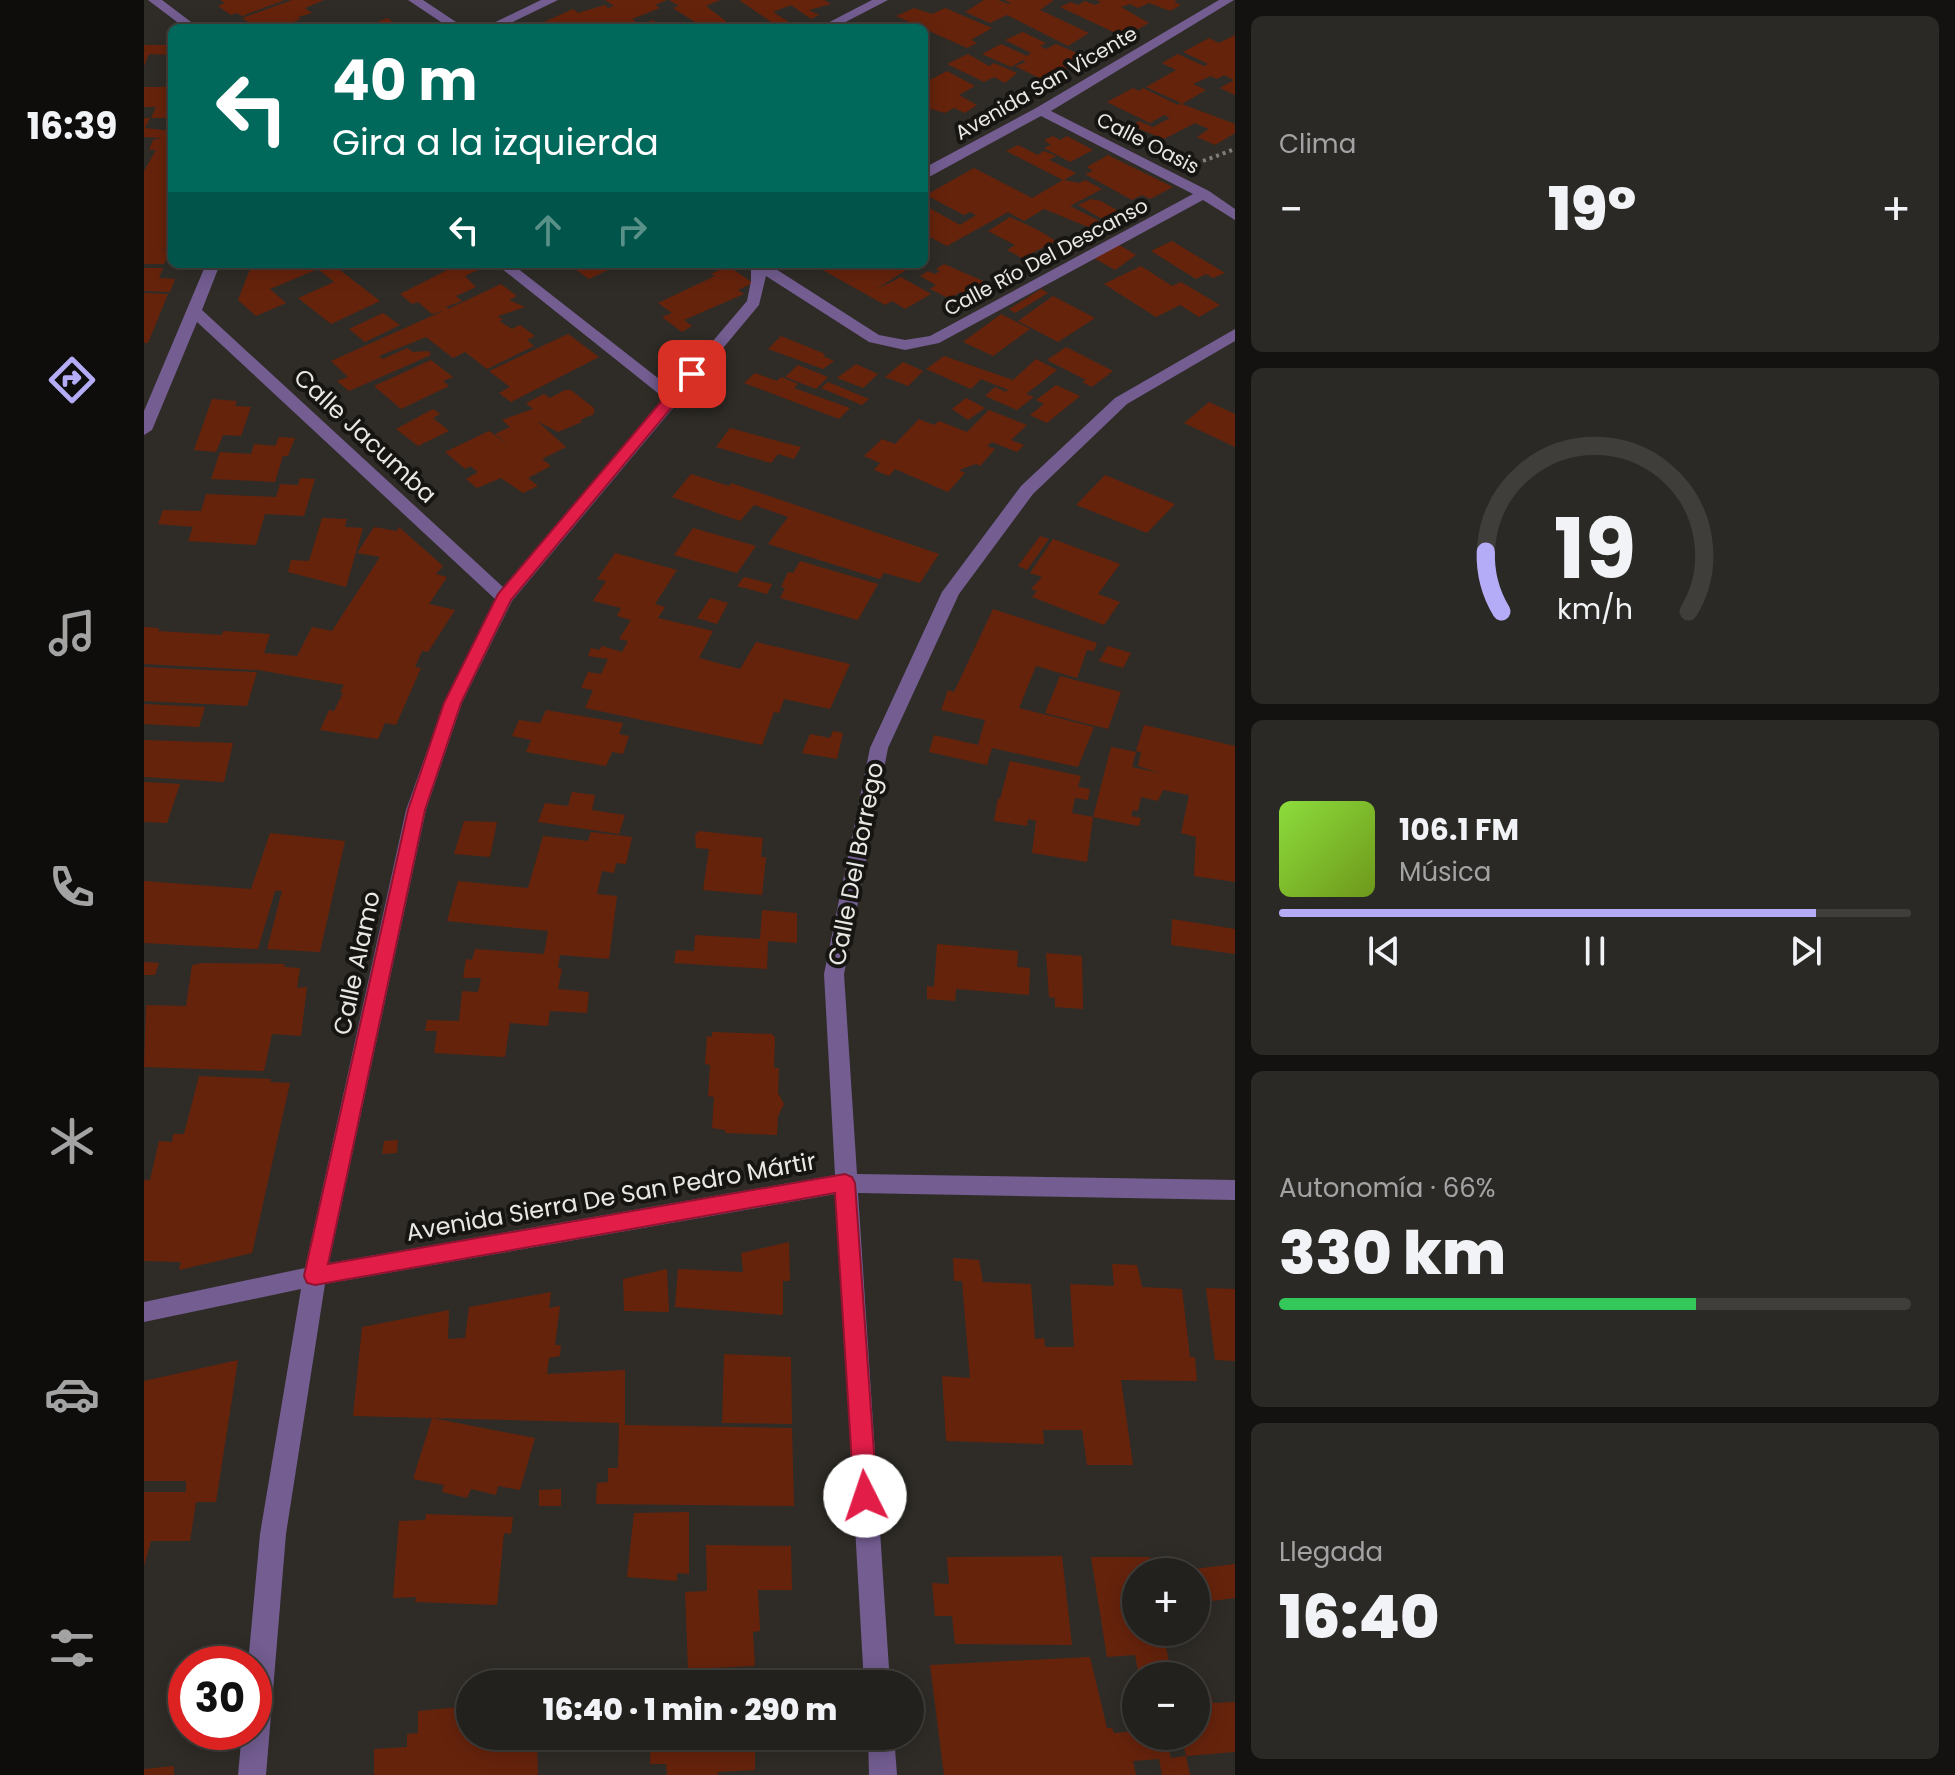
<!DOCTYPE html>
<html lang="es">
<head>
<meta charset="utf-8">
<style>
  :root { --surface:#23211d; --page:#2b2926; --text:#f1f3f6; --muted:#a3a3a4; --line:#403e3b; --accent:#b5acf8 }
  body { margin:0; font-family:Poppins,sans-serif; background:var(--page); color:var(--text); height:100vh; display:flex; flex-direction:column; font-size:30px; white-space:nowrap }
  * { box-sizing:border-box; margin:0 }
  p { font-size:26px; color:var(--muted) }
  .icon { flex:none; width:44px; height:44px; fill:none; stroke:currentColor; stroke-width:2; stroke-linecap:round; stroke-linejoin:round }
  .map { position:relative; flex:1; overflow:hidden }
  .panel { display:flex; flex-direction:column; gap:16px; padding:16px; background:#131210; width:720px }
  .panel>* { flex:none }
  .hud { position:absolute; left:24px; top:24px; width:760px; height:244px; border-radius:12px; box-shadow:0 4px 20px #0003,0 0 0 2px var(--line); background:#00695c; color:#fff; overflow:hidden }
  .controls { position:absolute; left:978px; top:1558px; display:grid; gap:16px }
  .controls a { display:grid; place-items:center; width:88px; height:88px; border-radius:50%; background:var(--surface); box-shadow:0 4px 20px #0003,0 0 0 2px var(--line); font-size:40px }
  .speed { position:absolute; left:24px; top:1646px; display:flex; gap:16px; font-size:40px; font-weight:700; text-align:center }
  .speed>* { display:grid; place-content:center; width:104px; height:104px; border-radius:50%; background:var(--surface); box-shadow:0 4px 20px #0003,0 0 0 2px var(--line); line-height:1 }
  .speed .limit { border:12px solid #d22; background:#fff; color:#111 }
  .pin { position:absolute; display:grid; place-items:center; width:68px; height:68px; color:#fff; margin:-34px; border-radius:16px; box-shadow:0 4px 12px #0006 }
  .me { position:absolute; width:88px; margin:-44px; rotate:356deg; stroke-linejoin:round; filter:drop-shadow(0 0 6px #0008) }
  .turn { display:flex; align-items:center; gap:28px; height:168px; padding:0 32px; font-size:36px }
  .turn .icon { width:104px; height:104px; stroke-width:2.5 }
  .turn b { display:block; font-size:56px; line-height:68px }
  .lanes { display:flex; align-items:center; height:76px; padding:0 32px; background:#0003; justify-content:center; gap:40px; direction:ltr }
  .lanes .off { opacity:.35 }
  .big { font-size:60px; font-weight:800; line-height:1.1 }
  .panel .widget { flex:1; display:flex; flex-direction:column; justify-content:center; gap:12px; min-width:0; padding:0 28px; border-radius:12px; background:var(--page) }
  .panel .dial { align-items:center; gap:0 }
  .dial svg { height:208px; overflow:visible; fill:none; stroke:var(--line); stroke-width:7; stroke-linecap:round; text-anchor:middle }
  .dial text { fill:var(--text); stroke:none }
  .song { display:flex; align-items:center; gap:24px }
  .cover { width:96px; height:96px; border-radius:12px; background:linear-gradient(135deg,hsl(90 70% 55%),hsl(80 70% 35%)) }
  .played { height:8px; border-radius:4px; background:linear-gradient(90deg,var(--accent) 85%,var(--line) 85%) }
  .keys { display:flex; justify-content:space-around; direction:ltr }
  .heat { display:flex; justify-content:space-between; align-items:center; font-size:44px; direction:ltr }
  .charge { height:12px; border-radius:6px; background:linear-gradient(90deg,#34c759 66%,var(--line) 0) }
  .trip { position:absolute; left:312px; top:1670px; width:468px; height:80px; border-radius:40px; background:var(--surface); box-shadow:0 4px 20px #0003,0 0 0 2px var(--line); font-weight:800; line-height:80px; text-align:center }
  main { display:flex; flex:1; min-height:0 }
  .dock { display:flex; flex-direction:column; width:144px; justify-content:space-around; align-items:center; background:#0e0d0c; color:var(--muted) }
  .dock .icon { width:56px; height:56px }
  .dock .selected { color:var(--accent) }
  .dock b { font-size:36px; color:var(--text) }
  .map>svg:first-child { display:block }
</style>
</head>
<body>
<main>
<nav class="dock">
<b>16:39</b>
<svg class="icon selected" aria-label="directions" viewBox="0 0 24 24"><path d="M12 3l9 9-9 9-9-9zM9 14v-3h6M13 9l2 2-2 2"/></svg>
<svg class="icon" aria-label="music" viewBox="0 0 24 24"><path d="M9 18V5l10-2v13"/><circle cx="6" cy="18" r="3"/><circle cx="16" cy="16" r="3"/></svg>
<svg class="icon" aria-label="phone" viewBox="0 0 24 24"><path d="M5 4h4l2 5-3 2q2 4 5 5l2-3 5 2v4C11 20 4 13 5 4z"/></svg>
<svg class="icon" aria-label="climate" viewBox="0 0 24 24"><path d="M12 3v18M4 7l16 10M4 17L20 7"/></svg>
<svg class="icon" aria-label="car" viewBox="0 0 24 24"><path d="M5 17H2v-5l4-1 3-4h7l3 4 3 1v5h-3M9 17h6M6 11h13"/><circle cx="7" cy="17" r="2"/><circle cx="17" cy="17" r="2"/></svg>
<svg class="icon" aria-label="filters" viewBox="0 0 24 24"><path d="M4 7h16M4 17h16"/><circle cx="9" cy="7" r="2"/><circle cx="15" cy="17" r="2"/></svg>
</nav>
<div class="map">
<svg width="1091" height="1775" viewBox="0 0 1091 1775">
  <rect width="100%" height="100%" fill="#2f2c27"/>
  <path fill="#66230c" d="M76,0h65l-43,16 -5,-3 -6,2 -13,-9 7,-3z
    M148,0h32l-19,8 7,5 -14,4 3,2 -24,9h-19l-16,-10z
    M461,0h62l-12,5 5,3 -28,11 9,6 12,-5 12,8h-112l-9,-6 29,-13 5,4 27,-8 3,3 6,-2z
    M525,0h51l-14,6 29,22h-31l-31,-20 6,-2z
    M595,0h85l7,4 -22,6 10,5 -8,4 -20,-14 -18,7 16,10 -12,4z
    M840,0h14l10,4 3,-1 -7,-3h50l-14,10 49,23 -21,13 -61,-31 -17,8 -25,-11z
    M952,0h81l-3,2 7,3 -11,6 -21,-8 -11,5 -8,-4 -9,3 28,16 -25,14 -64,-30 11,-5 7,3 7,-4 10,4 6,-3z
    M770,8l18,6 13,-6 47,20 -21,12 6,3 -10,5 -71,-32z
    M243,18l15,10h-39z
    M879,32l23,11 -6,3 6,3 10,-5 30,13 -41,24 -30,-15 11,-4 -3,-2 -12,7 -29,-13 19,-10 26,12 4,-3 -26,-13z
    M1091,35v60l-15,-7 14,-8 -10,-5 -7,4 -6,-3 -18,8 13,6 -24,14 53,20v9l-20,12 -18,-8 12,-8 -14,-6 -31,16 -32,-13 7,-5 14,6 17,-9 -6,-3 -14,8 -43,-21 26,-14 6,3 4,-3 35,17 3,-2 -35,-16 30,-17 -14,-7 16,-9 26,12 4,-2 -25,-12 26,-14 10,5z
    M25,40h3v15l-23,-1 -5,12v-21h23z
    M824,54l21,12 5,-3 23,10 -12,10 -11,-6 -10,5 -37,-18z
    M803,71l28,15 -16,9 18,10 -12,8 -11,-5 -9,5 -21,-6v-24z
    M24,80l4,1v47h-6l4,-10h-19l5,-11h-12v-20h21z
    M0,118h6l-5,10 27,3v118h-9l7,3 -6,12h-20v-93l12,-21h-7l4,-10 8,-2 -17,-1z
    M909,136l7,4 7,-4 26,14 -23,12 -26,-14 7,-3 -7,-5z
    M874,145l20,10 6,-4 12,5 -7,4 27,13 -12,7 15,3 6,-3 17,9 -32,17 37,19 -37,20 -4,-2 27,-14 -49,-20 -20,12 -16,-9 -61,34 -23,-12v-29l36,20 16,-10 -6,-3 -6,3 -38,-20 48,-27 58,30 31,-18 -57,-29z
    M964,155l14,7 51,25 -23,12 -8,-4 -10,5 -47,-26 8,-3 -6,-4z
    M947,199l10,2 21,12 -16,8 -28,-16z
    M866,217l28,13 18,11 -34,17 -15,-8 8,-5 -27,-14z
    M1028,241l53,32 -12,5 -7,-4 -10,5 -45,-28z
    M972,243l20,12 -21,15 -23,-13z
    M108,264h80l48,37 -49,23 -33,-26 36,-16 -16,-13 -48,20 16,14 -30,13 -18,-16z
    M315,264h14l7,5 -15,7 11,11 -20,9 6,5 -16,6 2,2 53,-25 16,12 -8,4 16,7 -27,9 5,4 -4,1 13,8 8,-4 15,11 -8,4 7,6 -47,23 -22,-17 -12,6 -27,-21 -47,19 4,3 24,-11 6,4 16,-1 2,4 -82,36 -12,-10 11,-4 -17,-16 112,-50 -11,3 -14,-12 -6,2 -12,-10z
    M424,264h41l5,3 -25,12z
    M686,264h78l-4,2 5,2 -34,22 26,-13 30,17 -26,15 -13,-8 -7,4 -64,-36z
    M800,264l39,17 7,4 -13,11 -8,-5 -4,3 -5,-2 -10,7 -20,-10 6,-4 -16,-9 8,-5 7,3 5,-3 -4,-2z
    M584,266l25,17 -15,7 6,4 -60,26 8,6 -10,6 -20,-15 10,-4 -14,-10 57,-27 -4,-2z
    M997,266l31,20 9,-4 39,23 -21,12 -19,-12 -24,12 -52,-33z
    M0,268h19l-4,10 16,1 -5,13 -26,-1z
    M897,289l7,4 -33,20 -6,-4z
    M0,293l24,1 -20,49h-4z
    M909,296l42,22 -37,24 -40,-21z
    M239,313l17,12 -35,17 -16,-13z
    M857,314l29,15 -37,27 -30,-14z
    M424,334l31,23 -88,45 -12,-9 11,-6 -21,-16z
    M637,336l44,18 -2,2 11,5 -11,8 -55,-20z
    M922,347l47,24 -21,16 -10,-5 4,-2 -39,-20z
    M800,356l69,24 23,-21 21,11 -31,24 8,3 -17,13 -32,-14 10,-9 11,5 2,-2 -27,-11 -10,10 -45,-20z
    M287,360l22,17 -10,4 6,5 -48,23 -27,-23z
    M759,362l20,9 -15,15 -23,-9z
    M712,364l22,10 -15,14 -26,-10z
    M654,365l30,12 -12,12 -31,-12z
    M611,373l22,8 4,-4 17,7 -4,4 56,20 -11,11 -95,-36z
    M684,382l41,17 -7,6 -41,-17z
    M912,385l24,11 -33,27 -17,-8 14,-11 -8,-4z
    M421,390h6l23,18v6l-14,6 2,2 -24,10 -21,-11 29,26 -24,12 9,7 -23,12 10,8 -15,7 -22,-15 -24,10 -11,-9 12,-7 -8,-6 -5,3 -20,-17 44,-21 21,15 -15,-12 15,-7 -8,-7 31,-11 -7,-6 18,-9 6,4z
    M822,398l19,10 -17,12 -16,-11z
    M68,399l25,2 -2,5 16,1 -10,29 -18,-1 -7,17 -22,-2z
    M1065,402l26,12v33l-51,-24z
    M289,409l7,5 -7,4 16,13 -31,15 -22,-17z
    M845,410l38,15 -16,15 13,5 -7,7 -25,-10 -5,4 8,3 -15,17 -4,-2 -17,6 6,3 -17,19 -53,-23 -6,7 -15,-6 6,-7 -16,-7 18,-17 13,5 24,-25 15,6 5,-4 28,11z
    M586,428l55,15 16,4 -7,12 -16,-5 -7,9 -55,-16z
    M135,437l16,1 -7,18h-5l-8,26 -64,-3 9,-27 31,2 3,-10 21,2z
    M547,474l38,12 2,-3 208,71 -19,29 -36,-10 -4,6 -112,-35 20,-27 -34,-12 -14,16 -68,-24z
    M961,475l41,17 29,12 -28,29 -71,-28z
    M156,478l15,1 -11,37 -39,-2 -9,31 -68,-4 5,-14 -35,-3 5,-14 38,1 5,-17 70,3 4,-13 18,1z
    M178,518l25,1 -2,8 18,1 -17,59 -58,-15 3,-12 18,1z
    M230,527l23,4 2,-4 44,39 -7,8 11,3 -18,27 26,6 -27,42 -6,-1 -7,16 6,1 -25,57 -11,-2 -7,16 -58,-9 9,-20 5,1 9,-18 -3,-1 4,-7 -86,-15 -114,-6v-37l15,1 -1,3 64,4 1,-4 47,3 -6,19 33,3 15,-29 20,4 48,-74 -23,-4z
    M549,528l63,18 -19,27 -63,-18z
    M896,536l9,3 -22,31 -9,-4z
    M909,539l67,25 -22,30 22,8 -16,23 -72,-28 5,-6 -6,-2 11,-12 -12,-4z
    M471,553l62,17 -22,34 10,3 -7,11 55,13 -14,27 41,11 16,-27 94,22 -20,45 -46,-10 -5,14 -5,-1 -12,33 -177,-37 8,-18 -12,-2 7,-16 13,2 7,-15 -20,-3 3,-8 8,2 3,-4 20,6 6,-11 -9,-2 12,-19 -14,-4 4,-8 -28,-7 13,-20 -9,-2z
    M656,561l78,23 -20,36 -78,-22 5,-10 -4,-1 7,-15 5,1z
    M600,577l28,7 -5,10 -30,-8z
    M566,598l18,5 -11,21 -20,-6z
    M849,609l104,34 -3,8 -7,-1 -10,28 -41,-12 -17,42 75,19 -16,40 -86,-19 -5,17 -58,-13 5,-17 44,10 7,-25 -44,-10 7,-20 6,2z
    M964,646l23,7 -8,15 -24,-7z
    M0,667l37,2 76,3 -10,34 -103,-5z
    M916,676l61,16 -13,37 -63,-16z
    M0,704l61,3 -6,20 -55,-3z
    M402,710l77,13 -4,11 10,2 -6,18 -11,-2 -6,14 -80,-14 5,-12 -19,-4 7,-16 21,3z
    M1000,725l91,21v136l-41,-6 2,-39 -15,-4 8,-38 -26,-5 -5,11 -17,-4 -3,14 -5,-1 -2,6 10,2 -2,8 -46,-9 18,-70 25,5 -4,15 28,6 -22,-7 3,-14 -5,-1z
    M689,731l10,2 -6,26 -35,-6 8,-19 20,4z
    M0,740l89,3 -9,39 -80,-5z
    M866,761l71,15 -3,11 12,2 -2,11 -13,-2 -3,15 21,4 -6,45 -55,-9 4,-32 -8,-2 -1,7 -33,-5 4,-23 2,1z
    M0,782l36,2 -13,39 -23,-1z
    M428,792l23,3 -3,15 33,5 -6,19 -81,-12 7,-19 23,3z
    M320,821l33,1 -7,35 -36,-3z
    M555,831l64,7 -2,19h5l-4,38 -59,-5 6,-41 -13,-1 -1,-13z
    M447,832l41,5 -6,27 -10,-1 -2,10 -12,-2 -5,23 20,2 -8,63 -49,-4 -2,13 4,1 -4,20 31,3 -2,21 -37,-2 -2,15 -38,-3 -5,34 -71,-4 3,-22h-12l2,-11 32,1 3,-30 16,1 3,-14h-18l3,-19 6,1 3,-11 69,5 4,-23 -101,-10 11,-40 70,7 15,-52 45,5z
    M126,833l75,8 -25,111 -53,-3 15,-58h-7l-17,58 -114,-6v-62l107,8z
    M618,910l35,3v30l-29,-2 -1,28 -93,-6 2,-13 18,1 1,-16 65,4z
    M1028,919l63,10v25l-64,-9z
    M793,944l81,7 -1,16 13,1 -1,27 -73,-6 -1,12 -28,-2v-13l7,1z
    M902,953l36,3 1,53 -28,-2v-9l-6,-1z
    M0,962l15,1 -4,12h-11z
    M59,963l82,1 -1,3 16,1 -3,20 10,-1 -6,49 -29,-2 -8,37 -120,-4 2,-62 40,1 6,-41z
    M568,1032l60,2 3,4 -1,30h5l-1,25 6,11 -6,12 -1,19 -52,-2v-3l-13,-2 2,-31 -6,-1 2,-31 -5,-1 2,-28 5,1z
    M55,1076l72,3 -1,3 20,1 -38,170 -73,17 2,-8 -37,-1v-81h6l9,-39 13,1 1,-8h11z
    M254,1140l-1,13 -15,1 2,-13z
    M645,1242l1,39h-7v34l-108,-8 3,-38 65,3 -2,-19z
    M809,1258l26,2 4,22 48,2 4,55 9,-1 1,9h29l-4,-63 44,2 -2,-22 25,1 5,22 40,2 8,68h5l2,24 -76,-1 12,85h-46l-5,-35h-39l1,14 -98,-3 -4,-65 28,2 -8,-97h-8z
    M523,1269l2,43 -45,-1 -1,-32z
    M1062,1288l29,1v72l-20,-1z
    M407,1292l-2,16 11,-2 -5,39h6l-1,11 -11,2 -2,16 78,-4v55l167,3 2,78 -198,-2 1,-21 11,-1v-14h10l1,-45 -187,-5 103,20 -15,52 -22,-4 -2,9 -25,-6 -4,9 -25,-6 2,-7 -31,-6 19,-61 -79,-2 9,-89 87,-17 -1,29 17,-1 4,-31z
    M580,1354l67,3 1,67 -70,-1z
    M94,1360l-22,142h-20l-6,39h-39l-7,25v-74h42v-11h-42v-100z
    M417,1489v17h-22v-16z
    M545,1512v62l-12,-1v8l-50,-4 7,-64z
    M282,1514l87,3 -2,17 -7,-1 -7,72 -82,-3 1,-5 -23,1 6,-77 26,-1z
    M562,1545l85,1 1,44h-34l2,41 -7,1 2,34 -67,3 -3,-77 22,-1z
    M918,1556l10,89 -117,-1 -3,-28h-17l-3,-33 17,1 -2,-27z
    M947,1557h59l3,15h-17v60h27l9,44h-33l-4,-21 -28,2z
    M1091,1564v34l-39,5v-31l-11,-2z
    M946,1657l17,71h5l2,5 22,-2v5h9v4l21,-1 5,19 15,-2 -4,-20h14v-43l14,-1 3,11 22,-1v50l-49,4 4,19h-28l-3,-16 -26,2 3,14h-192l-14,-110z
    M603,1679v5h-93v-2z
    M326,1706v30h49v5l18,-2 1,36h-164v-26l33,-2v-13l11,-1v-22z
    M507,1736h99v8l5,3v23l-37,2v3h-51l-1,-11h-16z
    M30,1766v9h-30v-6z"/>
  <g fill="none" stroke-linecap="round" stroke-linejoin="round">
    <path stroke="#807e79" stroke-width="4" stroke-dasharray="3 4" stroke-linecap="butt" d="M1059,161l32,-12"/>
    <path fill="#735d91" fill-rule="evenodd" d="M4,0h14l37,28h-14z
      M264,0h15l42,28h-15z
      M397,0h17l-58,28h-17z
      M728,0h16l-54,28h-16z
      M1075,0h15l-183,111 158,80 26,18v11l-32,-20 -264,143 -34,7 -36,-8 -103,-66 -7,29 -247,296 -50,102 -36,107 -97,453 506,-88 -11,-201 46,-226 72,-156 79,-106 94,-88 120,-69v12l-108,63 -94,90 -74,100 -71,154 -44,226 13,200 378,6v20l-377,-7 32,491h-26l-28,-490 -511,90 -39,250 -20,241h-28l4,-43h12v-68h-6l12,-130 41,-245 -157,33v-20l161,-34 101,-458 38,-107 51,-104 -298,-277 -45,108 -8,5v-24l62,-147h14l-18,46 301,277 161,-189 -168,-134h16l160,125 75,-88 4,-20v-17h17l111,71 26,5 25,-4 263,-142 -152,-78 -112,61 -5,1v-10l112,-60z
      M724,1736h26l3,39h-28z"/>
  </g>
  <path fill="#e11d48" stroke="#92132f" stroke-width="2" d="M548,370l5,1v6l-186,223 -50,103 -36,107 -97,454 517,-90 7,3 3,6 22,313 -4,8 -8,3 -8,-3 -3,-8 -19,-303 -520,92 -8,-2 -3,-7 104,-466 36,-107 54,-109 189,-223z"/>
  <g text-anchor="middle" stroke-width="8" stroke-linejoin="round" paint-order="stroke">
    <g font-size="20" fill="#eae8e4" stroke="#161512">
      <text transform="translate(902 83) rotate(-30)" y="7">Avenida San Vicente</text>
      <text transform="translate(1004 143) rotate(27)" y="7">Calle Oasis</text>
      <text transform="translate(902 257) rotate(-28)" y="7">Calle Río Del Descanso</text>
    </g>
    <g font-size="24" fill="#eae8e4" stroke="#161512">
      <text transform="translate(221 436) rotate(43)" y="8">Calle Jacumba</text>
      <text transform="translate(712 864) rotate(-79)" y="8">Calle Del Borrego</text>
      <text transform="translate(213 963) rotate(-78)" y="8">Calle Alamo</text>
      <text transform="translate(467 1197) rotate(-10)" y="8">Avenida Sierra De San Pedro Mártir</text>
    </g>
  </g>
</svg>
<div class="controls">
<a>+</a>
<a>−</a>
</div>
<div class="speed"><div class="limit">30</div></div>
<div class="pin" style="left:548px;top:374px;background:#d93025"><svg class="icon" aria-label="arrive" viewBox="0 0 24 24"><path d="M6 21V4h12l-3 4 3 4H6"/></svg></div>
<svg class="me" style="left:721px;top:1496px" viewBox="-20 -20 40 40"><circle r="19" fill="#fff"/><path d="M0-13L10 11 0 6-10 11z" fill="#e11d48"/></svg>
<div class="trip">16:40 · 1 min · 290 m</div>
<div class="hud">
<div class="turn"><svg class="icon" aria-label="left" viewBox="0 0 24 24"><path d="M17 20v-9H6M10 6l-5 5 5 5"/></svg><div><b>40 m</b>Gira a la izquierda</div></div>
<div class="lanes"><svg class="icon" aria-label="left" viewBox="0 0 24 24"><path d="M17 20v-9H6M10 6l-5 5 5 5"/></svg><svg class="icon off" aria-label="ahead" viewBox="0 0 24 24"><path d="M12 20V5M6 11l6-6 6 6"/></svg><svg class="icon off" aria-label="right" viewBox="0 0 24 24"><path d="M7 20v-9h11M14 6l5 5-5 5"/></svg></div>
</div>
</div>
<section class="panel">
<div class="widget"><p>Clima</p>
<div class="heat"><a>−</a><b class="big">19°</b><a>+</a></div>
</div>
<div class="widget dial"><svg viewBox="0 0 100 80">
<path d="M14 69A42 42 0 1 1 86 69"/>
<path d="M14 69A42 42 0 0 1 8 46" stroke="#b5acf8"/>
<text x="50" y="56" font-size="32" font-weight="700">19</text>
<text x="50" y="72" font-size="11">km/h</text>
</svg></div>
<div class="widget">
<div class="song"><i class="cover"></i><div><b>106.1 FM</b><p>Música</p></div></div>
<div class="played"></div>
<div class="keys"><svg class="icon" aria-label="previous" viewBox="0 0 24 24"><path d="M18 5L8 12l10 7zM5 5v14"/></svg><svg class="icon" aria-label="pause" viewBox="0 0 24 24"><path d="M8 5v14M16 5v14"/></svg><svg class="icon" aria-label="next" viewBox="0 0 24 24"><path d="M6 5l10 7-10 7zM19 5v14"/></svg></div>
</div>
<div class="widget"><p>Autonomía · 66%</p><b class="big">330 km</b><div class="charge"></div></div>
<div class="widget"><p>Llegada</p><b class="big">16:40</b></div>
</section>
</main>
</body>
</html>
